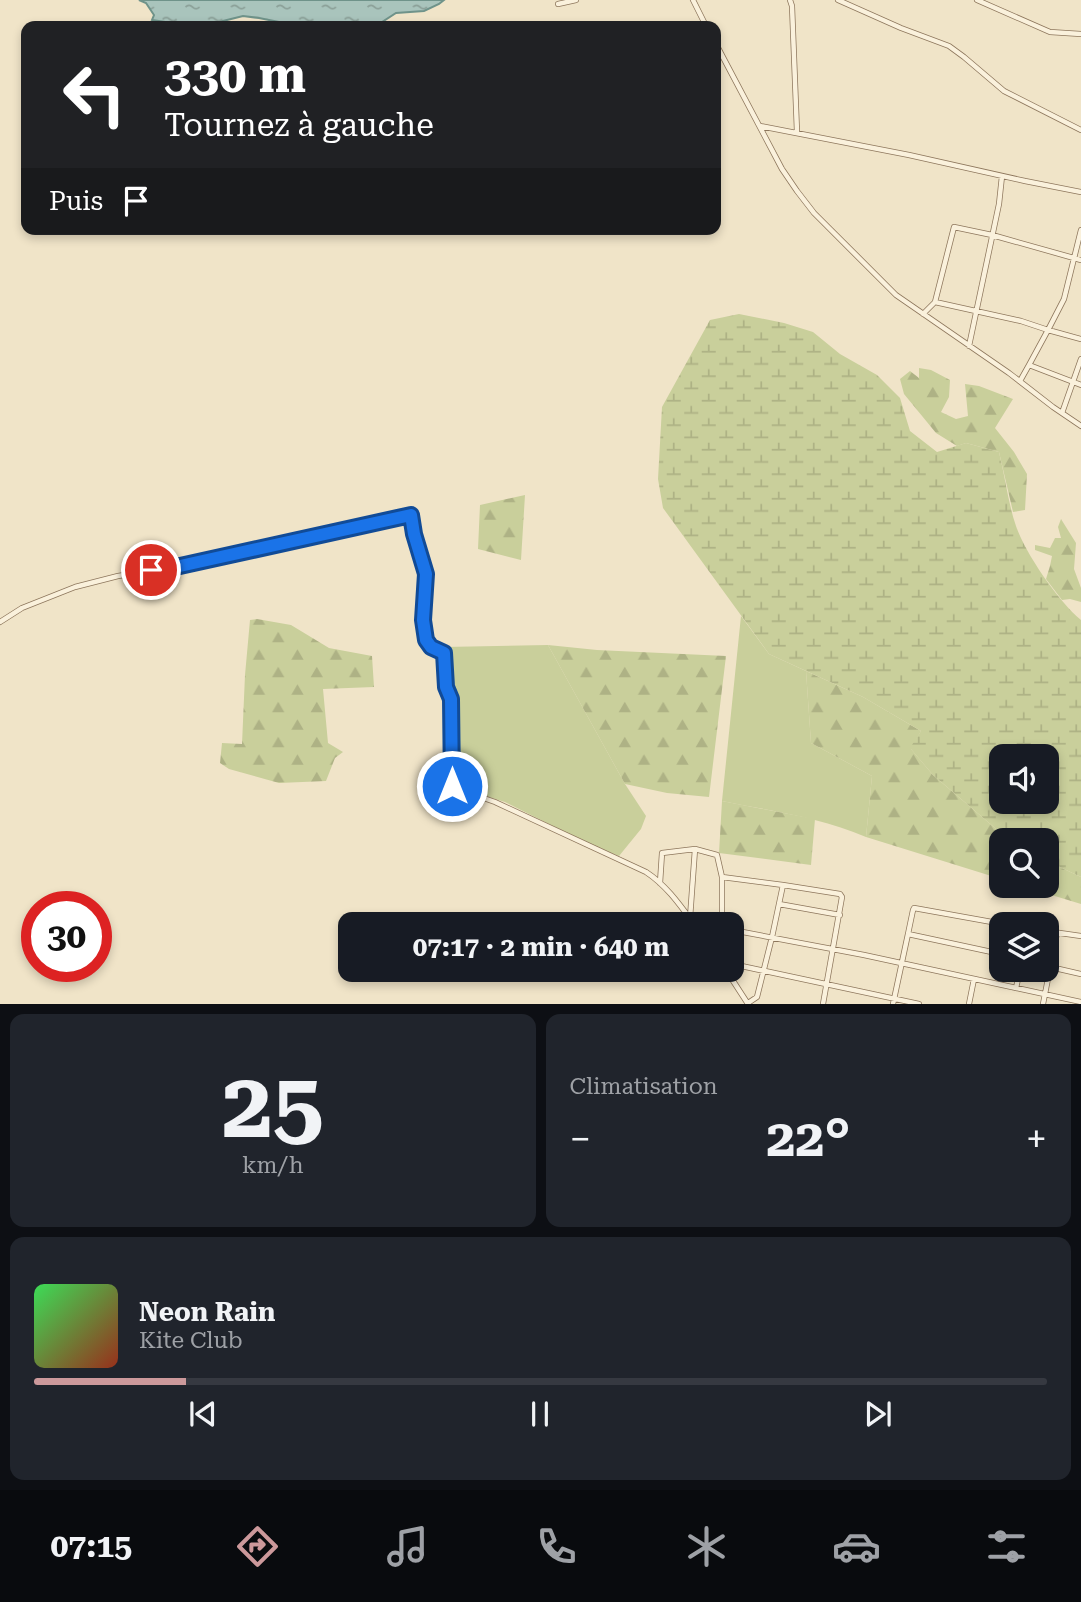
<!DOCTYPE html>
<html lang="fr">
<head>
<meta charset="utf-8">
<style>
  :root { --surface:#171b24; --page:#20242c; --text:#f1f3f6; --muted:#9ea1a6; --line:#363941; --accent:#cc999b }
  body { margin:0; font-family:"Roboto Serif",serif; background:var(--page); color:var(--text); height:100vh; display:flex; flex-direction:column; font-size:26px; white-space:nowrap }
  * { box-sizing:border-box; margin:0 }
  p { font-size:23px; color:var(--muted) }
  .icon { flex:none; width:38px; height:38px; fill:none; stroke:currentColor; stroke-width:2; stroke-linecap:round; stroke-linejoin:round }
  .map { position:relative; height:1004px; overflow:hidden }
  .side { display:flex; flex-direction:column; gap:10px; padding:10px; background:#0d0f14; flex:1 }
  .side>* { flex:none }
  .banner { position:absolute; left:21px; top:21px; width:700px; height:214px; border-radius:14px; box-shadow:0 4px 10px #0003; background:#202124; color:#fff; overflow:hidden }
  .controls { position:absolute; left:989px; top:744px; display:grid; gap:14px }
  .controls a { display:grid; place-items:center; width:70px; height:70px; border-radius:14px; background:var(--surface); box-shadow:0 4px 10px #0003; font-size:35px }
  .speed { position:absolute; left:21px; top:891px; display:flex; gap:14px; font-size:35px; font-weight:700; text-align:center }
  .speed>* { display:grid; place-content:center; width:91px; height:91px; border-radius:50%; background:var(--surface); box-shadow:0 4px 10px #0003; line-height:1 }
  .speed .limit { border:10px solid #d22; background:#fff; color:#111 }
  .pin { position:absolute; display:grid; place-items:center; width:60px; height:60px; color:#fff; margin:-30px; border:4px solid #fff; border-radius:50%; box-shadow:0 2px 7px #0007 }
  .me { position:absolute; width:77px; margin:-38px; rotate:0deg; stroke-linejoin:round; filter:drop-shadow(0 0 5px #0008) }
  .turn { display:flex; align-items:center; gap:24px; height:147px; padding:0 28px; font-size:32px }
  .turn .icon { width:91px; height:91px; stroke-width:2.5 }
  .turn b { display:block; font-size:49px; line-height:60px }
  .then { display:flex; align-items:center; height:66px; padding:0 28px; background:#0003; gap:14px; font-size:26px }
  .big { font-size:52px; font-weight:700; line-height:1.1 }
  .side .widget { flex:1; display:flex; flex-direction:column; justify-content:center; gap:10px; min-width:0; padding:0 24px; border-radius:14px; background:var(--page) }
  .side .dial { align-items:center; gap:0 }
  .dial b { font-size:91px; line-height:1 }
  .song { display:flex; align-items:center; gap:21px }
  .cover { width:84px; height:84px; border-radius:10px; background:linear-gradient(135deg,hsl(130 70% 55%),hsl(10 70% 35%)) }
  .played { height:7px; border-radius:4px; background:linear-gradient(90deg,var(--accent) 15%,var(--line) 15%) }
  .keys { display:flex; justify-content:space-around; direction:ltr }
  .heat { display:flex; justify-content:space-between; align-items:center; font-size:38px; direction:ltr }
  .side .tiles { flex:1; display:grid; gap:10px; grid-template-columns:1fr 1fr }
  .widget:last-child { grid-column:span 2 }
  .trip { position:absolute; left:338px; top:912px; width:406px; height:70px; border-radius:14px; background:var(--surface); box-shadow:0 4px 10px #0003; font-weight:700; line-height:70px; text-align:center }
  .dock { display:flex; height:112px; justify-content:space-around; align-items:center; background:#090b0e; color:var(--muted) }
  .dock .icon { width:49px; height:49px }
  .dock .on { color:var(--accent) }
  .dock b { font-size:32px; color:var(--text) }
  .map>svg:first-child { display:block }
</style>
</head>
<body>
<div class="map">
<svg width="1081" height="1004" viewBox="0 0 1081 1004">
  <defs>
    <pattern id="forest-firs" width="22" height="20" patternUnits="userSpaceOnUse" patternTransform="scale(1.75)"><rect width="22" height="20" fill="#c9cf9b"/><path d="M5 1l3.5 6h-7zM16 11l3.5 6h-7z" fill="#aeb285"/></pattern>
    <pattern id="wetland-marsh" width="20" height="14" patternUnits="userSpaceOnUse" patternTransform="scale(1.75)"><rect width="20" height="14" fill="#c9cf9b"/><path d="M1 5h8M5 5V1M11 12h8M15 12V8" fill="none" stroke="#aeb285"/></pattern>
    <pattern id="water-ripples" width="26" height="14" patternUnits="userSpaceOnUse" patternTransform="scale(1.75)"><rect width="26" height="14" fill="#a9c4bc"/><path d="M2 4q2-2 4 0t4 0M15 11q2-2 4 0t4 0" fill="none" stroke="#8ba098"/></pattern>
  </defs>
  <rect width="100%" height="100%" fill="#f0e4c8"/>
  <path fill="#c9cf9b" d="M741,616l28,38 37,17 5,72 61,33 -6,61c-46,-20 -96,-26 -144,-36z
    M548,645l77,139 21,32 -5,13 -22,27 -26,-10 -88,-44 -52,-16 -1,-88 -5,-8 -3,-43z"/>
  <path fill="url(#forest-firs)" d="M919,368l12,2 19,10 -1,17 -8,15 15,7 12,-3 -3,-32 14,2 34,13 -18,29 19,24 13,22 -2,36 -12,2 -14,-60 -33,-9 -9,3 -21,-13 -32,-39 -4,-15 10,-8 9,7z
    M525,495l-4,65 -43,-11 2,-44z
    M1061,519l15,24 -2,26 7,19v14l-11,-3 -8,1 -16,-21 4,-13 2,-10 -17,-6v-5l15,3 5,-10h6l-3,-11z
    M257,619l34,6 38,23 43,8 2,31 -51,2 5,54 15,9 -8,6 -9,23 -47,2 -50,-14 -9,-6 2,-20 20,1 3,-69 5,-55z
    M548,645l49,5 129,6 -17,141 -42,-4 -42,-9z
    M806,671l57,26 58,34 -10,18 22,26 76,65h-8v39l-135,-42 6,-61 -61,-33z
    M722,801l93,18 -4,46 -92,-12z
    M1047,861l34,16v27l-59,-18h24z"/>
  <path fill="url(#wetland-marsh)" fill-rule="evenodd" d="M739,314l45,9 29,9 27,22 37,21 23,23 10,33 27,21 29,-9 33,9c6,24 9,51 17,74 9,27 43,76 65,94v257l-34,-16 -1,-21h-37l-76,-65 -23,-27 11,-17 -58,-34 -94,-43 -106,-146 -5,-29 4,-72 48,-87zM1001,756h45v46h-45z"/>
  <path fill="url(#water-ripples)" stroke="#6f938a" stroke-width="2" d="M139,0h305l-5,4 -15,7 -28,2 -14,9 -27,4h-56l-40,-8 -16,-2 -20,5 -14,5h-41l-3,-4 -13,-2 2,-5 -8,-12z"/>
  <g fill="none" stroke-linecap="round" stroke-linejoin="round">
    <g stroke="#8d765c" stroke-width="6">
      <path id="minor" d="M693,0l13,26
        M790,0l2,6 5,126
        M838,0l63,28 48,18 15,11 40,34 77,39
        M977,0l73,32 31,2
        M558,4l18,-4
        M716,44l66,125 15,22 17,22 82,82 113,78 44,34 28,19
        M760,126l149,29 116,26 56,11
        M935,302l19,-75 38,8 89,25
        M923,314l12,-12 86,19 27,9 16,-31 17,-69
        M1081,339l-33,-9 -19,35 52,20
        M969,346l30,-142 3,-28
        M1020,381l9,-16
        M1062,413l19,-54
        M0,622l22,-14 53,-21 43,-11 62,-10 231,-51 3,19 12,40 -3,46 3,20 3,5 14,7 3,35 5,12v8l1,80 43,15 151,70c20,13 34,33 48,52
        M722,877l61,8
        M660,883l2,-30 33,-4 22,6 5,22v47
        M779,904l61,11
        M690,918l5,-69
        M732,930l132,25 217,47
        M1046,931l35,5
        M908,934l5,-24 1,-2 89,16
        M732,964l187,40
        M1046,966l35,8
        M726,970l22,34
        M1016,988l4,-18
        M748,1003l9,-6 15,-60 11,-52 57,9 2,3 -19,107
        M893,1004l15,-70 93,20
        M969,1004l5,-25
        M1043,1004l14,-71"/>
    </g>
    <use href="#minor" stroke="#faf1dc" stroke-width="4.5"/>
  </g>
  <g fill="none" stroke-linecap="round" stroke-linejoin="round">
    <g stroke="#114b97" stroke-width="18">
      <path id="route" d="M151,570l29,-4 231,-51 3,19 12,40 -3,46 3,20 5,7 13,6 2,34 5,12 1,87"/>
    </g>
    <use href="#route" stroke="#1a73e8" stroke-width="12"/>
  </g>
</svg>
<div class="controls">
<a><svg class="icon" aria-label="sound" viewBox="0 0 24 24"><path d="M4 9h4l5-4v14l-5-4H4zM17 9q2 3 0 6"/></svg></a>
<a><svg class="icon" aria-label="search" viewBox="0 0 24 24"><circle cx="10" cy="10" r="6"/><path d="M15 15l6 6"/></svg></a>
<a><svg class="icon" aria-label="layers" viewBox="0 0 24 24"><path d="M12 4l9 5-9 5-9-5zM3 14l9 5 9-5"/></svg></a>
</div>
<div class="speed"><div class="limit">30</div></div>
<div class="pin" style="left:151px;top:570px;background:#d93025"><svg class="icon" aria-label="arrive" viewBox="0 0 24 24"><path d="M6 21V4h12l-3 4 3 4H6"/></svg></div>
<svg class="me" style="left:452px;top:786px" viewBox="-20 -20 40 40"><circle r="17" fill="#1a73e8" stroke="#fff" stroke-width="3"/><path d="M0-11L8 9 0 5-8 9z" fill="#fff"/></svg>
<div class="trip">07:17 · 2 min · 640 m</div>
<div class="banner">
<div class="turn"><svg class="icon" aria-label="left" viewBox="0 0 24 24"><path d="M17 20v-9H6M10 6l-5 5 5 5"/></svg><div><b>330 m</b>Tournez à gauche</div></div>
<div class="then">Puis<svg class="icon" aria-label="arrive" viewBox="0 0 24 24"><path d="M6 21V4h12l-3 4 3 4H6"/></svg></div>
</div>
</div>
<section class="side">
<div class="tiles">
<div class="widget dial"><b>25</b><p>km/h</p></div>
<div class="widget"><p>Climatisation</p>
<div class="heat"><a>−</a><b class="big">22°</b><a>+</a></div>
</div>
<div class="widget">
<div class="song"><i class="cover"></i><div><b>Neon Rain</b><p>Kite Club</p></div></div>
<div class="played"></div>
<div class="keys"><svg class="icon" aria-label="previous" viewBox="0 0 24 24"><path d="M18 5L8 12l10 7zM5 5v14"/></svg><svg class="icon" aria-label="pause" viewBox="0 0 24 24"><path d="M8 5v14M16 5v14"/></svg><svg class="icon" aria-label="next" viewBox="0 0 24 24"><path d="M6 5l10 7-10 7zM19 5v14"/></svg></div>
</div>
</div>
</section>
<nav class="dock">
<b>07:15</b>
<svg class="icon on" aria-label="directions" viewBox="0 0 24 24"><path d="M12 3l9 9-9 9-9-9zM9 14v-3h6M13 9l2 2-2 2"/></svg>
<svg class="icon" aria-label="music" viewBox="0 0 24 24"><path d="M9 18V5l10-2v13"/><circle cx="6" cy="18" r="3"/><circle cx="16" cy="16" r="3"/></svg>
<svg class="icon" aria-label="phone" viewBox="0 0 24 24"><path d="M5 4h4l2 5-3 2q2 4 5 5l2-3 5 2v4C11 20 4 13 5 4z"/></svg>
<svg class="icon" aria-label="climate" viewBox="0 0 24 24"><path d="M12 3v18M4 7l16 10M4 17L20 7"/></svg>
<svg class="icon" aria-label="car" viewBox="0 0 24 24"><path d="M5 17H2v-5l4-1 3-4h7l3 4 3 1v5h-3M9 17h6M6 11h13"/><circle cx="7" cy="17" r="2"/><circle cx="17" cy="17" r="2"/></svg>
<svg class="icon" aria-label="filters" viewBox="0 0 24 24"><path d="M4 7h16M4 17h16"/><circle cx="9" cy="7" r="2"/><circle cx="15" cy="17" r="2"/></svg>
</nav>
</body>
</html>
